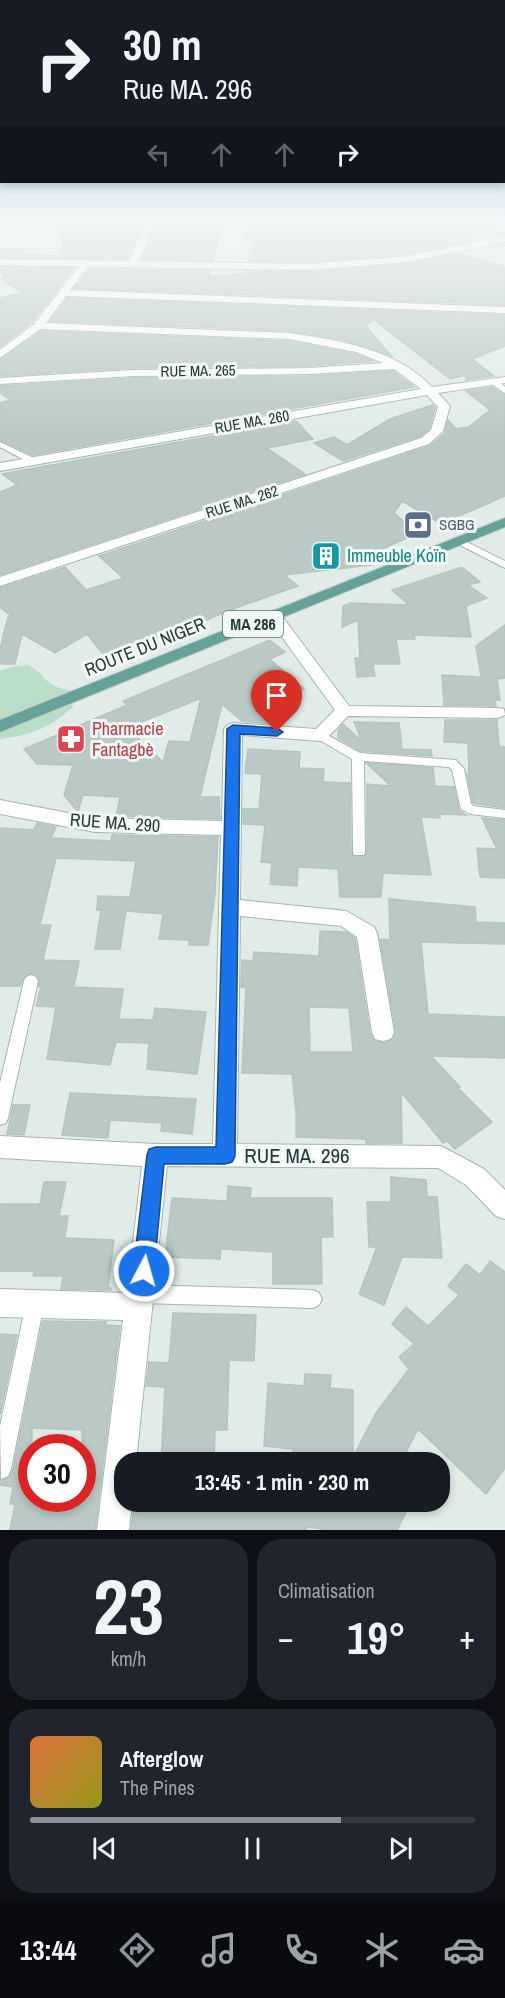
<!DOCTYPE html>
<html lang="fr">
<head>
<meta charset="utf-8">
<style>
  :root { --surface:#171b24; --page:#20242c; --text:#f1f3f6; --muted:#9ea1a6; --line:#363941; --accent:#8c9099 }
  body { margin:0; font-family:"Archivo Narrow",sans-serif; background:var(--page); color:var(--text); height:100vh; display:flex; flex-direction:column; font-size:22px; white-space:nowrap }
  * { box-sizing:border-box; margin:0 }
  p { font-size:20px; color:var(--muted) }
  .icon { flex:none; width:33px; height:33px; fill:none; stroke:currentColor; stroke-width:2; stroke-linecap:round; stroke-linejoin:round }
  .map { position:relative; height:1530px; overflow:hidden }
  .panel { display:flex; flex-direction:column; gap:9px; padding:9px; background:#0d0f14; flex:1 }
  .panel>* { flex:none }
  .top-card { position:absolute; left:0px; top:0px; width:506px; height:183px; box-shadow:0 3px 9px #0003; background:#171b24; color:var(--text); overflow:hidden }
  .speed { position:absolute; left:18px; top:1434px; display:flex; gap:12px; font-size:30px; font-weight:700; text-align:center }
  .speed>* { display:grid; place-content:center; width:78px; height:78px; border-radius:50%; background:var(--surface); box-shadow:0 3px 9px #0003; line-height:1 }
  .speed .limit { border:9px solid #d22; background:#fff; color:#111 }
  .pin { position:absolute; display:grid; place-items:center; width:51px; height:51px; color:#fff; margin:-62px -26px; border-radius:50% 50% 50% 0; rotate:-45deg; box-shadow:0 0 6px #0007 }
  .pin .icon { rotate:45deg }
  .me { position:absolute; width:66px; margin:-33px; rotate:6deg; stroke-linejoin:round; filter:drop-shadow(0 0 4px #0008) }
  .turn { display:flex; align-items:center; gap:21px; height:126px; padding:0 24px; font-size:27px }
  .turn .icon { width:78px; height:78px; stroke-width:2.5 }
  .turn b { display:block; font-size:42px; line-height:51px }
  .lanes { display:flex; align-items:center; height:57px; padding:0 24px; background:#0003; justify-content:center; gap:30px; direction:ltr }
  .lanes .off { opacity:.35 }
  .big { font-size:45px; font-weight:800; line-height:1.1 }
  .panel .card { flex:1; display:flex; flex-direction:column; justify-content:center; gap:9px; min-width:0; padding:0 21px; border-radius:24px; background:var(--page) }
  .panel .dial { align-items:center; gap:0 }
  .dial b { font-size:78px; line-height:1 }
  .song { display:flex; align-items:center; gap:18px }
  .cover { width:72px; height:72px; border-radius:9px; background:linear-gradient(135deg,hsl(20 70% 55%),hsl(60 70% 35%)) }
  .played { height:6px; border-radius:3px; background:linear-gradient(90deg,var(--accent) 70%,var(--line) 70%) }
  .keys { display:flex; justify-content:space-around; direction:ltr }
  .heat { display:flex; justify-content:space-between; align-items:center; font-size:33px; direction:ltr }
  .panel .tiles { flex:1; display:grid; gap:9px; grid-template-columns:1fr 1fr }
  .card:last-child { grid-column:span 2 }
  .trip { position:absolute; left:114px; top:1452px; width:336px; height:60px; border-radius:24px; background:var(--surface); box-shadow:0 3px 9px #0003; font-weight:800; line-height:60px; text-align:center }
  .dock { display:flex; height:96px; justify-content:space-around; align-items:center; background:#090b0e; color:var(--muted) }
  .dock .icon { width:42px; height:42px }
  .dock .on { color:var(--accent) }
  .dock b { font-size:27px; color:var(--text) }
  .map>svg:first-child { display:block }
</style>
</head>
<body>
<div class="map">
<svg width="505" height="1530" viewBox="0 0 505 1530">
  <rect width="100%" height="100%" fill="#e1ece9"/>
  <path fill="#baddc8" d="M28,665c20,10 13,20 41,25l4,17c-24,21 -41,28 -73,32v-68l12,-4z"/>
  <path fill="#bac9c5" stroke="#b4c5c1" stroke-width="1.5" fill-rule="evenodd" d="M170,220l53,1 -10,39 -71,-1 15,-37z
    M246,220h247l7,5 -9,3 14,5 -98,21 -99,8 -59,-1 7,-21h-10z
    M60,223l47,1 -1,2 35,1 -13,32 -128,-2v-8h23l-2,5 41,2z
    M457,254l48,13v38l-431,-17 15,-19 121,2 -1,5 36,-2 1,-3 62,1 99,-8z
    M0,267l74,1 -42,54 -32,25v-49l23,-5 -22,-14 4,-2 -5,-4z
    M67,298l438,17v31l-33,13 22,17 -28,4 -1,-5 -15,4 -77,-60 -7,7 26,31 -45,-16 -58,-10 -239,-10z
    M41,331l248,10 66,13 18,7 -64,5 -176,2 -133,8v-16z
    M393,371l21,16 -381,68 -33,-15v-37l11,-3 -11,-7v-7l133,-8 176,-2z
    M492,387l13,8v101l-64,28 -39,-23 -8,12 24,20 -56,25 10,7 -88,10 14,11 -60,21 -56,23 -62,20 3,4 -16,5 -20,-25 -32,19 -33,-19 -7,30h-15v-15l8,-32 3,-1 -11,-9v-19l65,-21 21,23 37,-12 -24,-22 331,-110 15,-13 3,-13 8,9 13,-2 21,-17 -24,-19z
    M433,405l2,3 -6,21 -9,7 -77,25 -29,-18 20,-6 13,8 43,-26z
    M296,421l17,18 -46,9 38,26 -305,101v-83l17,-7 -15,-11z
    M459,568h4l17,14 -12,3 19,13 -21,8 5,31 -57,-2 1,4h-19l4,25h-27l2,12 -18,1 -2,-19h5l-2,-38 -16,7 1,-21 8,-3 58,2 -17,-15z
    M505,625v53l-8,1 3,21h-5l1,6 -52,-1 -2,-30 39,2 -5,-31z
    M270,640l15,12 -15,7 34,30 -11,5 3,3 -13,6 12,9 -23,12 -30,-3 -20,-17 -22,93h19l1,22 -104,-3 4,-19 -37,-2 -5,17 -14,-17 9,-30 -36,-1 -13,-15 103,-44 -4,-4zM201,698l-11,44 -21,-1 -6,21 -25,-24 -31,-2z
    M445,720h52l2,27h6v61l-32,-5 -6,-29h2l-1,-31 -24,-1z
    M354,722l45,1 3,26 29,1 1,6 -71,-5 -23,-13v-8l5,-6 19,17z
    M248,749l52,3 -1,16 25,1 -1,13 27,1 1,69 3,5h11l2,-4v-69l24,2 -25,-23 67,5 2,18 19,1 5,23 7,5 -26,-1v4l-19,-1 10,58 -48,-2 -2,24h-41l-2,-28 -40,-2 -1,19 -27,-2 2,-21 -11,-1 4,-37 -22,-1v-15h16l3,-35 -17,-1z
    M482,818l23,2v58l-25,-1 -3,-29 20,1z
    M37,823l19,4 -5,11 60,3 1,-6 106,2 -3,57 -7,51h-19v-5l-30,-1 4,-25 -37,-3 -6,38h-25l6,-39h-4l1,-14 32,1 6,-36 -80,-3 -16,67h11l-8,35 36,1 -5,26 49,2 -4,30 34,1 2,-12 51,4 -9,62 -50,-5 2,-26 -33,-1 -6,23 -63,-6 9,-52 -20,-1 5,-19h-2l-1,-11 -6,-3 -7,2 -5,11h-20v-158l34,2z
    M389,899l86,8 1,15 29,1v21l-84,-2 7,72 77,3v41l-74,-2 29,31 -2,1 34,34 -37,27 -8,-8 -4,2 -42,-51 1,51h-36v-4l-70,-2v-25l-4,-38 -50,-1 4,-85 -5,-1 1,-27 11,1 1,-9 65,4 1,-25 26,1 9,6 15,95 4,8 10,2 9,-3 3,-8 -16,-93 10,1zM309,1007l40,1 4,44h-43z
    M70,1093l126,6 -4,35 -31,-3 1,-8 -52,-3 -2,18 -46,-3z
    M13,1105h17l-6,30 -17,-1z
    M391,1177l35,3 1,17h10l5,61 -40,-1 -18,48 -25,-11 18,-47h-8l-2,-45h24z
    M44,1182h22l-7,34h9l-3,22 49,2 -6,48h3v2l-50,-1 2,-13h-30l1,-5h-34v-67h40z
    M228,1186l23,2 -1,10h82l1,39h-12l1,47h-49v-32l-52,-3 -1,10 -55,-2 7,-59 55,3z
    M490,1261l15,11v196l-19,26 -68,-65 -17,33 -108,-2v-11l-29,-3 4,-63 36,3 1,-12 26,1 -1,13 23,2v67l23,-44 33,-44 -10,-12 15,-13 -22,-20 14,-17 22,19 31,-31 -11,-9 18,-22 14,11z
    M173,1313l83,2 -2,46 -25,-1 -2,70h-12l-1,32h-53l4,-75 -19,-1 3,-24 20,1z
    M43,1321l63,1v3l14,1 -25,204h-85l5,-26h-5l3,-17 -13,-2v-4l9,-3 4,-9zM32,1428l50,2v68h-50z
    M0,1334l17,1 -17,80z
    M193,1502h218l-14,28h-69l-21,-3 -1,3h-175l3,-26 58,5z"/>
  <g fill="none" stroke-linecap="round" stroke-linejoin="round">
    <g stroke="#a4b4b1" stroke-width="2">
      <path id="service" d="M495,220l10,1v4l-9,-4z
        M490,379h6l9,8v6l-15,-10z
        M0,442l36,17 1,2 -7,2 -30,-16z
        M459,538l46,23v7l-49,-25v-4z
        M320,731l40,22 96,7 8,9 7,35 2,2 32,4v8l-35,-4 -9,-5 -9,-39 -3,-3 -85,-6 1,91 -1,3h-10l-1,-3 -1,-93 -36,-21 -2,-3 2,-3z
        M31,975l5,2 2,4 -30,137 -2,5 -6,2v-42l24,-102 2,-4z
        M141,1285l172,5 6,3 3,6 -3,6 -6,3 -172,-5 -6,-3 -3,-6 3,-6z
        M35,1295l6,3 3,6 -33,165 -3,7 -7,3 -1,-53 26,-122 3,-6z"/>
    </g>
    <g stroke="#a4b4b1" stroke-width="2">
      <path id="minor" d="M146,220h8l-16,45 -8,2 -2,-2z
        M86,260l5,3 -21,27 435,17v6l-439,-17 -20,27 243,10c49,7 107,16 143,54l73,-10v6l-67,10 12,13 -7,25 -14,13 -429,142v-9l421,-139 10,-8 7,-23 -11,-12 -427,76v-8l421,-74 -27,-20 -85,5 -176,2 -133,8v-6l133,-8 176,-2 74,-5 -27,-11 -67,-13 -249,-10 -40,29v-8l34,-26 49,-63z
        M274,610l5,2 70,94 149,2 6,1 1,6 -7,3 -150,-2 -22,23 -6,2 -78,-6 -2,165 106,11 28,16 3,6 17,99 -3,7 -8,2 -8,-2 -3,-7 -15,-95 -16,-11 -101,-10 -3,228 204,2 43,23 21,21v29l-9,-3 -30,-31 -28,-17 -271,-2 -31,296h-12v40h8l-3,28h-32l26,-210 -123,-3v-28l127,4 15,-127 -142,-8v-22l156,8h57l8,-309 -126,-3 -95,-18v-14l95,18 127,3 2,-92 3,-4 6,-2 83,6 19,-19 -69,-95z"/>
    </g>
    <g stroke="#a0b7b2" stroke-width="2">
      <path id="secondary" d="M505,236v6l-98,20 -99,8 -308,-5v-6l308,5 99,-8z"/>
    </g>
    <g stroke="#c1c8c8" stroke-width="2">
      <path id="primary" d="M505,518v9l-505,205v-12z"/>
    </g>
    <use href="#service" fill="#fff" fill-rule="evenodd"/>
    <use href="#minor" fill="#fff" fill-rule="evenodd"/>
    <use href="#secondary" fill="#fff" fill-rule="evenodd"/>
    <use href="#primary" fill="#66a19a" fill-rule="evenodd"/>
  </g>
  <linearGradient id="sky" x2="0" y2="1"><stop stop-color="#82b7de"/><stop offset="0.51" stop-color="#f2f6f5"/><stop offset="1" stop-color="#f2f6f5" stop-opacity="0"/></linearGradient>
  <rect width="505" height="435" fill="url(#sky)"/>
  <path fill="#1a73e8" stroke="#114b97" stroke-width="1.5" d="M233,725l44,3 6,4 -6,4 -37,-2 -5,422 -3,6 -7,2h-61l-10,107 -3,7 -7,3 -8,-3 -3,-7 14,-116 2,-6 7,-2h60l11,-418z"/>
  <defs>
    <g id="bank-square" transform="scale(1.5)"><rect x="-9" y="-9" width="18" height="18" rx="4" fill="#5c6f8a" stroke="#f2f8f6"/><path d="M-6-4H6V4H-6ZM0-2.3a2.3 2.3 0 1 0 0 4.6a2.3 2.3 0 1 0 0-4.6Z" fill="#fff"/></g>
    <g id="building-square" transform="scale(1.5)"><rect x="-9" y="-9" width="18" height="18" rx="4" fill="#0f9aa8" stroke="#f2f8f6"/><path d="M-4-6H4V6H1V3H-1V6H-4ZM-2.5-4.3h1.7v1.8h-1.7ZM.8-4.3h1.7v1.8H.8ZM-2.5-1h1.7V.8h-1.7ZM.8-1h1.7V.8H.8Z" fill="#fff"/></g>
    <g id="pharmacy-square" transform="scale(1.5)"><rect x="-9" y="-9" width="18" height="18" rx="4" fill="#e0444e" stroke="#f2f8f6"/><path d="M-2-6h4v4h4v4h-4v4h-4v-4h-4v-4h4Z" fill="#fff"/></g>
  </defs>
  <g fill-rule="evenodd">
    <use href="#bank-square" x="418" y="525"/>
    <use href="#building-square" x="326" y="556"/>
    <use href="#pharmacy-square" x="71" y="739"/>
  </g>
  <g text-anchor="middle" stroke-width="6" stroke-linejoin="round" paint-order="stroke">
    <g font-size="15" fill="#223c39" stroke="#f2f8f6">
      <text transform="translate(198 371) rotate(-1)" y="5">RUE MA. 265</text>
      <text transform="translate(252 422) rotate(-10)" y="5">RUE MA. 260</text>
      <text transform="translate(242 502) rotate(-18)" y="5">RUE MA. 262</text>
    </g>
    <g font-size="15" fill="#4e5e75" stroke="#f2f8f6" text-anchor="start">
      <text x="439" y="530">SGBG</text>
    </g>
    <rect fill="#f2f8f6" stroke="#607472" stroke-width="1.5" x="223" y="611" width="60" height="26" rx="4.5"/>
    <g font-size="16" font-weight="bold" fill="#223c39">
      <text x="253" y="630">MA 286</text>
    </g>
    <g font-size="18" fill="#0d838f" stroke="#f2f8f6" text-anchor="start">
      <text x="347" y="562">Immeuble Koïn</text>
    </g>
    <g font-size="18" fill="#223c39" stroke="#f2f8f6">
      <text transform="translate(145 647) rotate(-22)" y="6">ROUTE DU NIGER</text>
      <text transform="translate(115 823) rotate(4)" y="6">RUE MA. 290</text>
    </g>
    <g font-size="18" fill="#be3a42" stroke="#f2f8f6" text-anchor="start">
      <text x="92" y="735">Pharmacie<tspan x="92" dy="21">Fantagbè</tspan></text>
    </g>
    <g font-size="21" fill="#223c39" stroke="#f2f8f6">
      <text x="297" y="1163">RUE MA. 296</text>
    </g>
  </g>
</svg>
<div class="speed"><div class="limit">30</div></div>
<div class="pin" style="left:277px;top:732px;background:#d93025"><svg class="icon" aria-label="arrive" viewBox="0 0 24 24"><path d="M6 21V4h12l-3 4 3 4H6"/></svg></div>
<svg class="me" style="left:144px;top:1271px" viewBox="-20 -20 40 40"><circle r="17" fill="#1a73e8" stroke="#fff" stroke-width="3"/><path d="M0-11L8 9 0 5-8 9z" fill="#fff"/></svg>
<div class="trip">13:45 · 1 min · 230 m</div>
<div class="top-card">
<div class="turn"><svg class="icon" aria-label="right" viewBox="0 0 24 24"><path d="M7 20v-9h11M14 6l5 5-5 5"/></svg><div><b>30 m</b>Rue MA. 296</div></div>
<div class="lanes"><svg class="icon off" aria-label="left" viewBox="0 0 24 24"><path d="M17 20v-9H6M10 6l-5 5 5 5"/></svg><svg class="icon off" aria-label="ahead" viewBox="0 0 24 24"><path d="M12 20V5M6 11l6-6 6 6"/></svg><svg class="icon off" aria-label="ahead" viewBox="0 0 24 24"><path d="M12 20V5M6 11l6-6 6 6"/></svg><svg class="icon" aria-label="right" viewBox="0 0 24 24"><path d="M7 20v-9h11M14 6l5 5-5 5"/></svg></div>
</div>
</div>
<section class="panel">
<div class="tiles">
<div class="card dial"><b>23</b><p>km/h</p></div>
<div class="card"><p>Climatisation</p>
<div class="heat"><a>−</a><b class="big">19°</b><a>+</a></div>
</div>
<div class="card">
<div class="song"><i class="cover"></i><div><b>Afterglow</b><p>The Pines</p></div></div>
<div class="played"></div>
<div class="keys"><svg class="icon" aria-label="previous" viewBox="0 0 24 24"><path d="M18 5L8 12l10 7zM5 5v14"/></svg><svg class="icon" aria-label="pause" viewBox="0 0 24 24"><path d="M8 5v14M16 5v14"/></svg><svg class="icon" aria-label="next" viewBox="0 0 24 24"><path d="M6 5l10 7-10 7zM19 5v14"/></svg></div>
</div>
</div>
</section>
<nav class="dock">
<b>13:44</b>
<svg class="icon on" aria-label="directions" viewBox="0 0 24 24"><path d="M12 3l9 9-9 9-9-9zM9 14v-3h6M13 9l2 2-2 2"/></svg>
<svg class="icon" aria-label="music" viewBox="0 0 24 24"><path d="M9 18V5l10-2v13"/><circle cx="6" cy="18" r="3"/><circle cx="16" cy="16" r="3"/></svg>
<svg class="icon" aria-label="phone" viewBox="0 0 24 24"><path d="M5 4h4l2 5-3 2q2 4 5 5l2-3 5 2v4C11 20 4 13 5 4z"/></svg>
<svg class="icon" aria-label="climate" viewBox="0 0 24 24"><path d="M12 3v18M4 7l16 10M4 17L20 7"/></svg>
<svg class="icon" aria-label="car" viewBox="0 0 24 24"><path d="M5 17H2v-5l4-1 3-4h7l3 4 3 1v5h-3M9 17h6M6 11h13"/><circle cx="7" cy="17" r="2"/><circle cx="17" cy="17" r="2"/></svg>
</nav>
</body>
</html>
